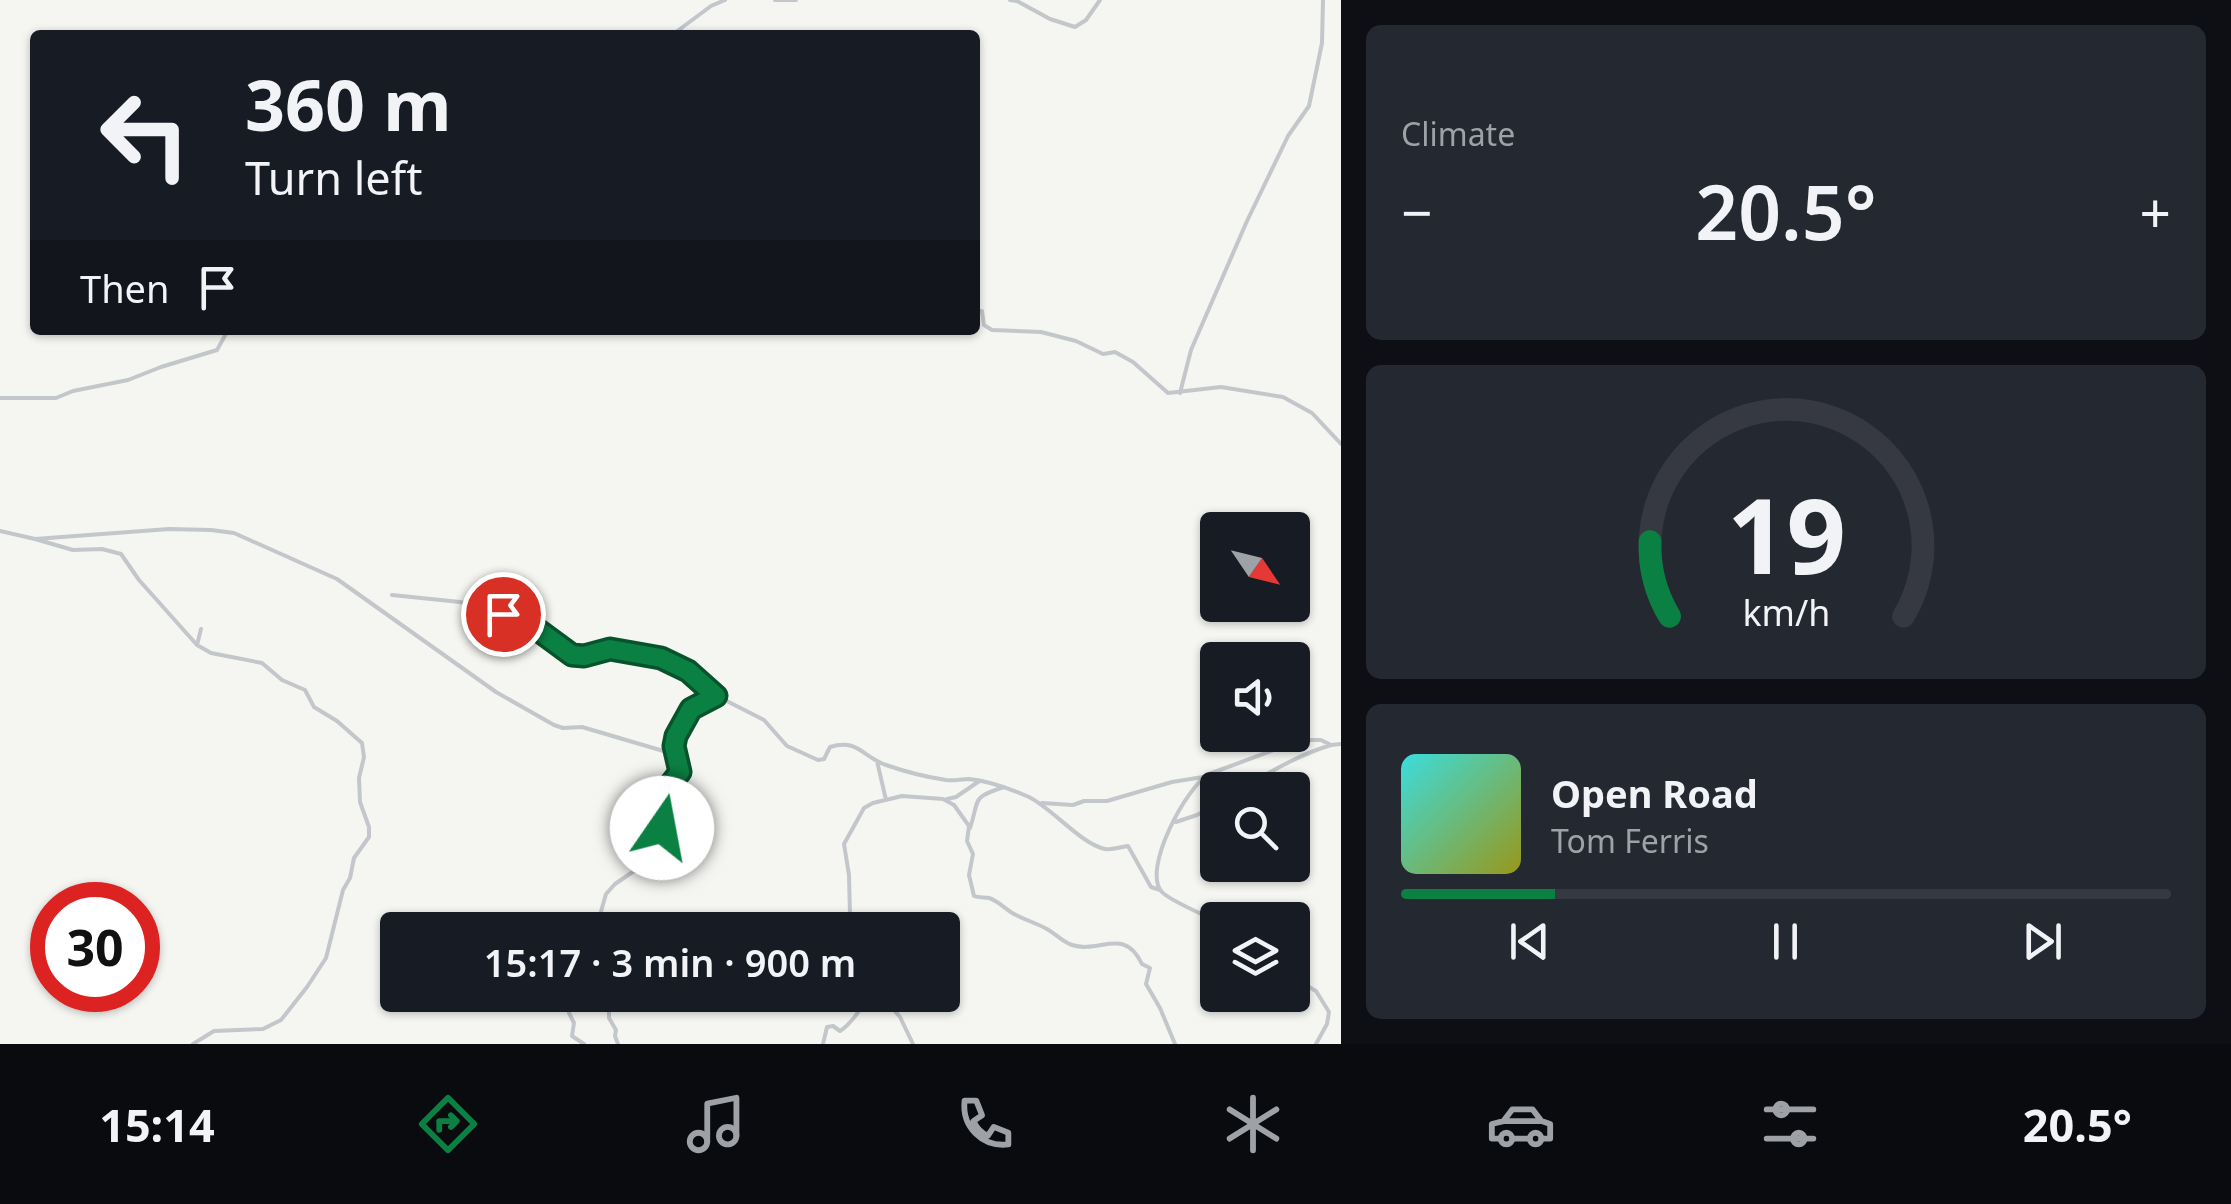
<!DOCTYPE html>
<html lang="en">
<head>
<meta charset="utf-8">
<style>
  :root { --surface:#171b24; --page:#242831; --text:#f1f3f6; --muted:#9ea1a6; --line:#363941; --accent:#0b8043 }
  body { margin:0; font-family:"Noto Sans",sans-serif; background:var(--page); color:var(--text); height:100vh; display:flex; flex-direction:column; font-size:38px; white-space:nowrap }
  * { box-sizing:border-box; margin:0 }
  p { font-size:32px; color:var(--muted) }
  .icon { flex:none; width:55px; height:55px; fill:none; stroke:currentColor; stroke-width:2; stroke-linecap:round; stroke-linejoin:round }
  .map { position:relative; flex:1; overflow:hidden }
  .details { display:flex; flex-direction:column; gap:25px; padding:25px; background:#0d0f14; width:890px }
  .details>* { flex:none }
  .banner { position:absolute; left:30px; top:30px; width:950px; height:305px; border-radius:10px; box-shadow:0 2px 8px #0004; background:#171b24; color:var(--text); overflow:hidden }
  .needle { width:65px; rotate:125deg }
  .fabs { position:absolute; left:1200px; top:512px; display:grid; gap:20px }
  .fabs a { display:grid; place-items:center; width:110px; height:110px; border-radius:10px; background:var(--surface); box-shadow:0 2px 8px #0004; font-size:50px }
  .speed { position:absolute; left:30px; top:882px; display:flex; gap:20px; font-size:50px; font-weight:700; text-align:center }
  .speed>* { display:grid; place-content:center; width:130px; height:130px; border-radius:50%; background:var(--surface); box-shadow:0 2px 8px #0004; line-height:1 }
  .speed .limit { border:15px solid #d22; background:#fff; color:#111 }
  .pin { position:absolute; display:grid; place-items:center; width:85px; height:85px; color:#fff; margin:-42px; border:5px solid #fff; border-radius:50%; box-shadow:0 2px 10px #0007 }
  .me { position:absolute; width:110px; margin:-55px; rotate:12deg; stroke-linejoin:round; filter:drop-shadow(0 0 8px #0008) }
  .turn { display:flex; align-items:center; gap:35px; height:210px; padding:0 50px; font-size:45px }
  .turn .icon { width:130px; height:130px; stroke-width:2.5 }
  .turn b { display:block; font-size:70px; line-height:85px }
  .then { display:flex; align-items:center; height:95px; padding:0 50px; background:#0003; gap:20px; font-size:38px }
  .big { font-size:75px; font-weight:600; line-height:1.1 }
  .details .widget { flex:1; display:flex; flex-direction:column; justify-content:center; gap:15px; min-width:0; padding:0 35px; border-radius:15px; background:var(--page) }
  .details .dial { align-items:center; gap:0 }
  .dial svg { height:260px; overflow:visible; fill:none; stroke:var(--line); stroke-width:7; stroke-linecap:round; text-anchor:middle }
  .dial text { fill:var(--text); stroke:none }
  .song { display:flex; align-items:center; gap:30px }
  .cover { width:120px; height:120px; border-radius:15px; background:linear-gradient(135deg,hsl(180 70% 55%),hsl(60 70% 35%)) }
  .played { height:10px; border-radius:5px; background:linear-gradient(90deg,var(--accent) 20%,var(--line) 20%) }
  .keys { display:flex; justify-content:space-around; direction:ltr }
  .heat { display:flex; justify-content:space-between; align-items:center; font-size:55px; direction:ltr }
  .trip { position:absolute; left:380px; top:912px; width:580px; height:100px; border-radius:10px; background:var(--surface); box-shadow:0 2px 8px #0004; font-weight:600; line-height:100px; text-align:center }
  .menu { display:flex; height:160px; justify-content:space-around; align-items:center; background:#090b0e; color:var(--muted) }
  .menu .icon { width:70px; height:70px }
  .menu .current { color:var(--accent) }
  .menu b { font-size:45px; color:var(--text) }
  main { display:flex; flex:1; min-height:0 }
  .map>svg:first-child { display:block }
</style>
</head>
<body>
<main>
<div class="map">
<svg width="1341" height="1044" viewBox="0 0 1341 1044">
  <rect width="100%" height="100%" fill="#f5f6f2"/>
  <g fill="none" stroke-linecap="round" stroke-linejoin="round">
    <path stroke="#c3c6ca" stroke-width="4" d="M775,0h21
      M1010,0l7,1 33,18 25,8 11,-7 14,-20
      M672,35l39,-29 14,-6
      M975,312l7,-1 2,14 8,5 49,2 35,9 27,13 12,-2 18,10 35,31 53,-6 62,10 29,16 29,31
      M1180,393l11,-43 56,-129 41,-85 21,-30 13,-63 1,-43
      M0,398h56l17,-7 55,-11 33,-13 56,-17 11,-20
      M0,531l35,8 134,-10 42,1 23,3 103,46 159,113 58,33 9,3 19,-1 95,28
      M35,539l38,11 29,-1 19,5 18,26 58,65 14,8 51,10 20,17 23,10 9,17 23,14 25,22 2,14 -5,21 1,24 9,25v10l-15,21 -4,20 -7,12 -17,68 -19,29 -26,33 -18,9 -49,2 -21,13
      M392,595l68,7 59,15 48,35 11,4 33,-7 50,9 27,13 25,23 51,26 23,26 31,14 6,-1 6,-12c27,-9 33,10 56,18 20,7 40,12 60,15 8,1 15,-1 23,-1 20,2 42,10 60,18 24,12 52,47 76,52 8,1 16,-2 23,-3l23,41 9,3
      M197,645l4,-16
      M877,761l9,39
      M1241,790c29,-19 57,-35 90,-45
      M947,799l9,-2 22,-15
      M1042,803l31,2 11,-4h23l65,-19 31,-5
      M1176,822l21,-7 21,-11
      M970,828c10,-29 0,-30 34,-41
      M1218,922c-13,-7 -48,-21 -56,-30 -21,-22 25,-106 47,-118l92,-34h20l10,5 10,-1
      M600,930l-2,-8 8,-28 9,-10 19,-13 10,-20 9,-6 10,-14 -6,-20 13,-26 10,-12 -6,-28 2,-9 15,-27 25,-13
      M856,930l-6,-15 -1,-40 -5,-31 20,-36 9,-5 29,-7 41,3 11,6 15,21 -2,15 6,13 -4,21 5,21c5,2 10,1 15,2 10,3 18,13 27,17 9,5 20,8 29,13 10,5 16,13 27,17 28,9 52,-19 70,19l8,4 -4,16 14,24 15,36
      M1292,977l24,14 13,21 -2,12 -11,20
      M609,995v23l7,12 -1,6 3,8
      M881,995l19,22 13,27
      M893,1007c12,-3 28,3 37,-2
      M860,1009l22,-6 10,7
      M569,1013l5,10 -2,13 12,8
      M823,1044l4,-17 6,-1 7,5c11,-7 23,-24 27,-36"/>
  </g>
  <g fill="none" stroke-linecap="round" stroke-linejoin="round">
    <g stroke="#07532c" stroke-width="25">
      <path id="route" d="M503,614l20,5 49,36 12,1 26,-7 51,9 27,13 28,25 -25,13 -15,27 -2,10 6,26 -10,13 -13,27 5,16"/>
    </g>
    <use href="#route" stroke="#0b8043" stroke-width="18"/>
  </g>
</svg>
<div class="fabs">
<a><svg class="needle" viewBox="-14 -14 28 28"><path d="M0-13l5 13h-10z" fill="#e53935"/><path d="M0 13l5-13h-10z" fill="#9ea1a6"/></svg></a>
<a><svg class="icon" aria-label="sound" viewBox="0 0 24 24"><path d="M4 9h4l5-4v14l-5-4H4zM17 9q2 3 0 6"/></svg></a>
<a><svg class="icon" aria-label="search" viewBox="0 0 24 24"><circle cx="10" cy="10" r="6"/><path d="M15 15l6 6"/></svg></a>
<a><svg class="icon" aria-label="layers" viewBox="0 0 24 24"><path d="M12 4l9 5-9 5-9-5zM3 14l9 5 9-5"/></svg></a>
</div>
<div class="speed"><div class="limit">30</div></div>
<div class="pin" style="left:503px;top:614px;background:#d93025"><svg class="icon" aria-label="arrive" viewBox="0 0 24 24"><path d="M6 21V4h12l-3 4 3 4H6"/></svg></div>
<svg class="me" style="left:662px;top:828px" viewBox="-20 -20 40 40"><circle r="19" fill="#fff"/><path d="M0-13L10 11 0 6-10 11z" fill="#0b8043"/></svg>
<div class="trip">15:17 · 3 min · 900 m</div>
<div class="banner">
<div class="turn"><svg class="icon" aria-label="left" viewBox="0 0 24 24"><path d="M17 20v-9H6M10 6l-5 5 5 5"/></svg><div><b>360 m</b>Turn left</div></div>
<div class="then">Then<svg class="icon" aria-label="arrive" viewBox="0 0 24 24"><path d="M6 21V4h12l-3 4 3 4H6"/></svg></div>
</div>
</div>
<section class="details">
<div class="widget"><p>Climate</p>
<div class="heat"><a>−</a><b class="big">20.5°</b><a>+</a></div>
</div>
<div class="widget dial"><svg viewBox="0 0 100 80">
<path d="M14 69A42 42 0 1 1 86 69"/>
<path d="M14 69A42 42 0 0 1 8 46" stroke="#0b8043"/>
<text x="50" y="56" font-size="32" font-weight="700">19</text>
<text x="50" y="72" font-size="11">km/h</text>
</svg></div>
<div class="widget">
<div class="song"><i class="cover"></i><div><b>Open Road</b><p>Tom Ferris</p></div></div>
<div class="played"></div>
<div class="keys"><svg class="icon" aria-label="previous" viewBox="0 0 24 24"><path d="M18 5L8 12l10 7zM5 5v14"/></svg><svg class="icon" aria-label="pause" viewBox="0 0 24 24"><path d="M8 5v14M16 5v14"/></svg><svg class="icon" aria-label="next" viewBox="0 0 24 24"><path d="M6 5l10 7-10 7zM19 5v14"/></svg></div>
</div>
</section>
</main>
<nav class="menu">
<b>15:14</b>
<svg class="icon current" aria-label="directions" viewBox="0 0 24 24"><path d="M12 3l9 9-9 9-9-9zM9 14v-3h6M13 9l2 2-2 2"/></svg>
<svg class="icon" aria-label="music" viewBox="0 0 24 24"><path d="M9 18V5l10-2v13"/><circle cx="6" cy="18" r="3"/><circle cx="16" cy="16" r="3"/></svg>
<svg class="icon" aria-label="phone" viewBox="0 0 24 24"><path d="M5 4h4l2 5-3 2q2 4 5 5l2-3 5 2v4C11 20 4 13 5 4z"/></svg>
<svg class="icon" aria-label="climate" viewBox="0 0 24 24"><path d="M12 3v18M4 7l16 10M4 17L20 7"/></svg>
<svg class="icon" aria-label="car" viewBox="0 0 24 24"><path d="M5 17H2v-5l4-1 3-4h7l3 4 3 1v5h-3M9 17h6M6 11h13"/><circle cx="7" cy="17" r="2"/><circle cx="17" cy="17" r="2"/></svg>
<svg class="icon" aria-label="filters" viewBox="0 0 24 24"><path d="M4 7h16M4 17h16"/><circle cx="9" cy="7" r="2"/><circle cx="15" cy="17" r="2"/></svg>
<b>20.5°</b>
</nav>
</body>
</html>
